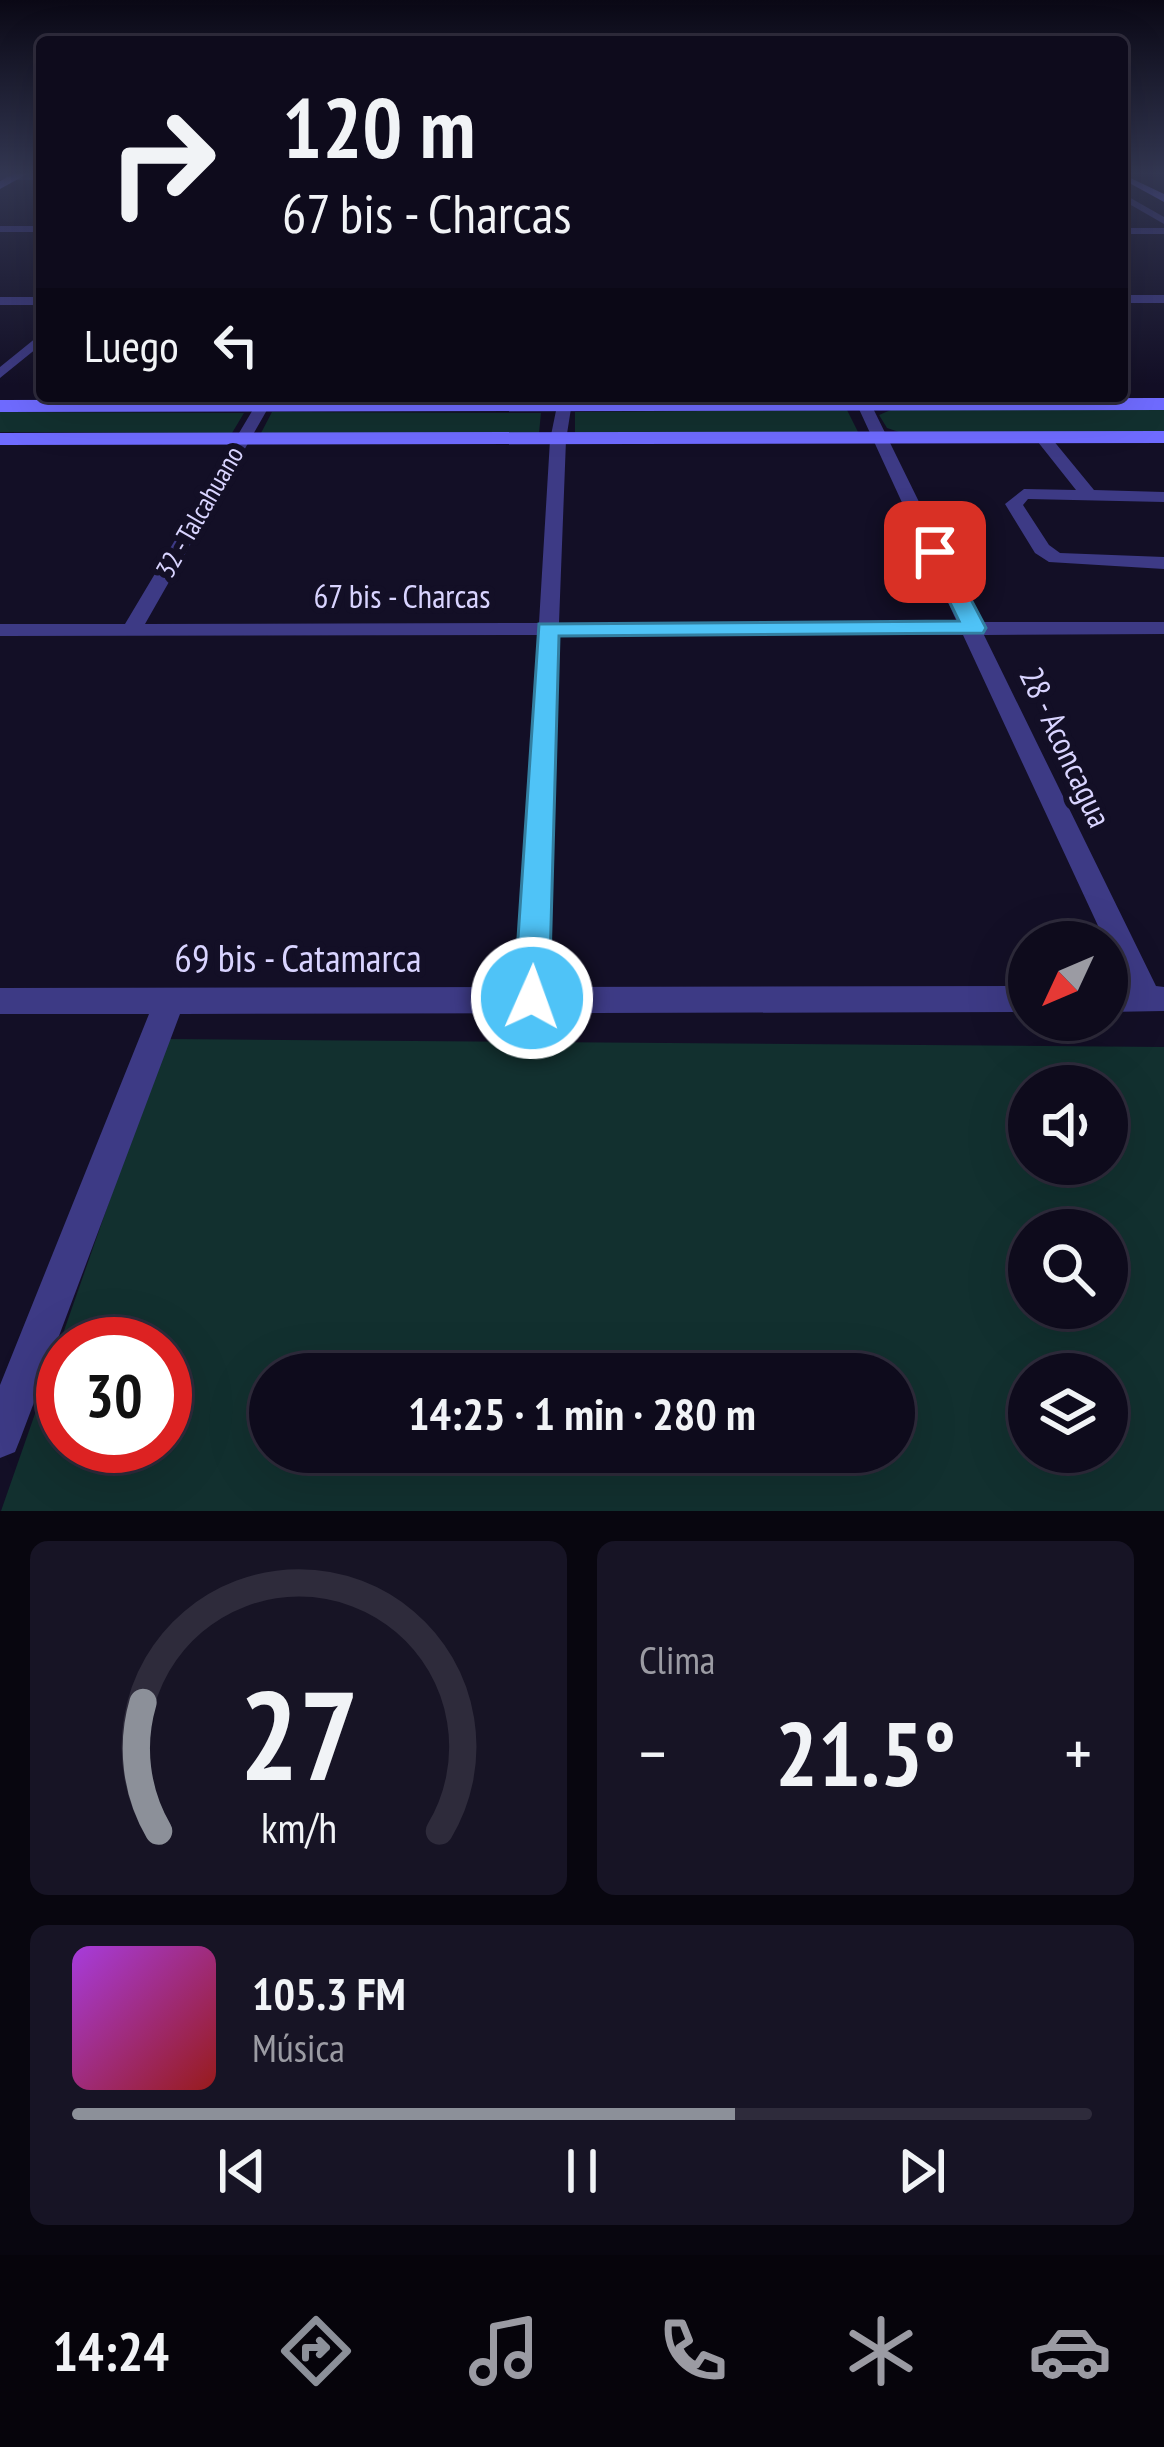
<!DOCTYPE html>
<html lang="es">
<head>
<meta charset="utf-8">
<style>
  :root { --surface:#0e0b1c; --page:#171425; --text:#f1f3f6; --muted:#9b9ba3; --line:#2e2b3b; --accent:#8c9099 }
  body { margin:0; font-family:"PT Sans Narrow",sans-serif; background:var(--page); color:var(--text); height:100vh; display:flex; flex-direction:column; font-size:45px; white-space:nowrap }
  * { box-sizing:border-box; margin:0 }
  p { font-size:39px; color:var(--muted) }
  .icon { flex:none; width:66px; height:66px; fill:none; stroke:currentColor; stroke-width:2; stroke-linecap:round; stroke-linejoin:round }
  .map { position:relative; height:1511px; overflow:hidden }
  .panel { display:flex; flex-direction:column; gap:30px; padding:30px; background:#08060f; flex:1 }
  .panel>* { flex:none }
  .top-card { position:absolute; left:36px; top:36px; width:1092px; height:366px; border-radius:12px; box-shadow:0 12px 48px #0002,0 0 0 3px var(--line); background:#0e0b1c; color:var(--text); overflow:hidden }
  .needle { width:78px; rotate:226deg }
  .tools { position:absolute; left:1008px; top:921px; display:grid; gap:24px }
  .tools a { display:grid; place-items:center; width:120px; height:120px; border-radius:50%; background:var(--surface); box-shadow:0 12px 48px #0002,0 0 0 3px var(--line); font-size:60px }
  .speed { position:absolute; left:36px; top:1317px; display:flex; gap:24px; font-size:60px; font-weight:700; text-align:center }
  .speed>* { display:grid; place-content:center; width:156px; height:156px; border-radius:50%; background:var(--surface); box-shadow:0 12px 48px #0002,0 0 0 3px var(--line); line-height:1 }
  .speed .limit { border:18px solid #d22; background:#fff; color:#111 }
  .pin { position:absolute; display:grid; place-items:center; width:102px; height:102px; color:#fff; margin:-51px; border-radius:24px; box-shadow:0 6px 18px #0006 }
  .me { position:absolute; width:132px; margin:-66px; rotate:2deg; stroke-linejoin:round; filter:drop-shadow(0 0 9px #0008) }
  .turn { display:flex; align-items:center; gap:42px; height:252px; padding:0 48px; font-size:54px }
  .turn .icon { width:156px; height:156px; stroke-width:2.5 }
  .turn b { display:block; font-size:84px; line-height:102px }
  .then { display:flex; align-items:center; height:114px; padding:0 48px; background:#0003; gap:24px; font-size:45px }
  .big { font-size:90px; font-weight:700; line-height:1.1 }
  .panel .widget { flex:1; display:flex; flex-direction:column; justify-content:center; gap:18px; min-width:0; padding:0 42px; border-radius:18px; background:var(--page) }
  .panel .dial { align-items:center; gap:0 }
  .dial svg { height:312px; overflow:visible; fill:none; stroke:var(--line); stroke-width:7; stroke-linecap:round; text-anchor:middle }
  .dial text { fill:var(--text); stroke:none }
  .song { display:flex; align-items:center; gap:36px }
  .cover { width:144px; height:144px; border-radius:18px; background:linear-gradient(135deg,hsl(280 70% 55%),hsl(0 70% 35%)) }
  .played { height:12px; border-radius:6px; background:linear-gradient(90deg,var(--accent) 65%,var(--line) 65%) }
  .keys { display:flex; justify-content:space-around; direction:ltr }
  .heat { display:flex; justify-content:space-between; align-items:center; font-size:66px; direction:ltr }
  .panel .tiles { flex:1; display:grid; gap:30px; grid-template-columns:1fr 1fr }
  .widget:last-child { grid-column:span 2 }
  .trip { position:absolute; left:249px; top:1353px; width:666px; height:120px; border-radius:60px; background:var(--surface); box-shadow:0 12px 48px #0002,0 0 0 3px var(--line); font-weight:700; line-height:120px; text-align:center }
  .tabs { display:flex; height:192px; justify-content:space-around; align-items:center; background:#06040b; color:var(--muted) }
  .tabs .icon { width:84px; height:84px }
  .tabs .on { color:var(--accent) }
  .tabs b { font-size:54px; color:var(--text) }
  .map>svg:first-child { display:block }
</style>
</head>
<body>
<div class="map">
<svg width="1164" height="1511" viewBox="0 0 1164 1511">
  <rect width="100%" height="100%" fill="#130f26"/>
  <path fill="#12302f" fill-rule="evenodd" d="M893,409h271v23h-265l-12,-4 -8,-13z
    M847,410l11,22 -283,3v-23z
    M0,412l244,1 -12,20 -232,-1z
    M272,412l269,1 -2,20h-278z
    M166,1039l998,8v464h-1163zM1029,1086h78v78h-78zM1029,1230h78v78h-78zM63,1344h102v102h-102zM270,1374h624v78h-624zM1029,1374h78v78h-78z"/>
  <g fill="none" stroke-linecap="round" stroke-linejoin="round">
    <path fill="#3d3a85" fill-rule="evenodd" d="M0,174h42v6h-42z
      M1127,196l37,21v7l-40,-23z
      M0,226h42v6h-42z
      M1122,228h42v6h-42z
      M1122,295h42v8h-42z
      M0,297h42v8h-42z
      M42,333v11l-42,34v-11z
      M261,396h14l-130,228 394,-1 11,-183 9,-44h14l-7,44 -7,183 398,-1 -104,-226h14l111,226h186v12l-180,1 172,351 8,1v24l-57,1v-26h19l-163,-351h-404l-12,352 482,-1v26l-849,2 -159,423 -6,15 -15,6v-73l149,-371h-149v-26l517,-1 21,-352 -538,1v-12h125z
      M1042,432l6,2 46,56 70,2v10l-136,-3 -5,6 26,40 11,8 104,4v12l-115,-7 -14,-9 -30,-49 19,-15 52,1 -42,-53z"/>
    <path fill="#6f6bff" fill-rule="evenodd" d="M14,174h13l-27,15v-8z
      M1122,174l42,20v8l-42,-23z
      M1164,398v12l-1164,2v-12z
      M1164,431v12l-1164,2v-12z"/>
  </g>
  <linearGradient id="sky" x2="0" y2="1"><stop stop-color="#0a0815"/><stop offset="0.45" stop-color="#333752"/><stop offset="1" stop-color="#333752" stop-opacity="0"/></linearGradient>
  <rect width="1164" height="385" fill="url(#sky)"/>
  <path fill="#4fc3f7" stroke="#337fa1" stroke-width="3" d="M935,546l11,6 40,76 -3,5 -424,3 -10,362 -5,11 -12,4 -13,-4 -5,-11 25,-374 420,-3 -34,-69z"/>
  <g text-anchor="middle" stroke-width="12" stroke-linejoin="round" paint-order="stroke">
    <g font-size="27" fill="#d9d4ff" stroke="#130f26">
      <text transform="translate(200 512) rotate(-60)" y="9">32 - Talcahuano</text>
    </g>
    <g font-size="33" fill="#d9d4ff" stroke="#130f26">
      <text x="402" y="608">67 bis - Charcas</text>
      <text transform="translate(1066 747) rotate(65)" y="12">28 - Aconcagua</text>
    </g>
    <g font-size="39" fill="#d9d4ff" stroke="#130f26">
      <text x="298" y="972">69 bis - Catamarca</text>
    </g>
  </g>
</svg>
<div class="tools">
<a><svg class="needle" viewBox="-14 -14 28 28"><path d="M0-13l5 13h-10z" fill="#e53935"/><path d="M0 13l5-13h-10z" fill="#9b9ba3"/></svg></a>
<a><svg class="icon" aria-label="sound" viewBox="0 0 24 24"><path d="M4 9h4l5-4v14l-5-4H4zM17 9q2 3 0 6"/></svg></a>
<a><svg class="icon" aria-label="search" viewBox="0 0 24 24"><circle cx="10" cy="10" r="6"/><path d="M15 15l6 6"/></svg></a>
<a><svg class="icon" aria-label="layers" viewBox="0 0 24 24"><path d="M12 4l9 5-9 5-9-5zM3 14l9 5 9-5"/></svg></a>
</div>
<div class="speed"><div class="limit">30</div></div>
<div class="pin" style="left:935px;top:552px;background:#d93025"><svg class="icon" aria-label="arrive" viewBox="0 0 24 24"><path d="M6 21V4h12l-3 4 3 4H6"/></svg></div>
<svg class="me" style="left:532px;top:998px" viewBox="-20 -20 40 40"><circle r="17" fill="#4fc3f7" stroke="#fff" stroke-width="3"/><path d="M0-11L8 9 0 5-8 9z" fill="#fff"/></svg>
<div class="trip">14:25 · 1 min · 280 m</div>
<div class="top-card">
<div class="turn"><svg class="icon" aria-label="right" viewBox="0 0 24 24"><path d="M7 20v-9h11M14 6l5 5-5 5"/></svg><div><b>120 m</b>67 bis - Charcas</div></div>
<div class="then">Luego<svg class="icon" aria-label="left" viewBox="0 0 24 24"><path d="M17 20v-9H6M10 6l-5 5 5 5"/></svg></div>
</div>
</div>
<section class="panel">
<div class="tiles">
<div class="widget dial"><svg viewBox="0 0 100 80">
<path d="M14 69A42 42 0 1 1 86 69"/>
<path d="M14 69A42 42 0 0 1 10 36" stroke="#8c9099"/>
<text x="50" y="56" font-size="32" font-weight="700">27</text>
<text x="50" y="72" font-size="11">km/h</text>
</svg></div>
<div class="widget"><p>Clima</p>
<div class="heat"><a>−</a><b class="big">21.5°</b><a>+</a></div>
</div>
<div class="widget">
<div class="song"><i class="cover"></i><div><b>105.3 FM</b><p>Música</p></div></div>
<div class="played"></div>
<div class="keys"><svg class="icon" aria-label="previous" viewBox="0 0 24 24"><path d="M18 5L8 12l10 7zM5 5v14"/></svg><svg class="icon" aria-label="pause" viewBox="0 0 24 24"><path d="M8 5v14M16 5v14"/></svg><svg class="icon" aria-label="next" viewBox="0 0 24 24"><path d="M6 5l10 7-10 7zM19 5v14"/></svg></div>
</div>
</div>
</section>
<nav class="tabs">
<b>14:24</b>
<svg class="icon on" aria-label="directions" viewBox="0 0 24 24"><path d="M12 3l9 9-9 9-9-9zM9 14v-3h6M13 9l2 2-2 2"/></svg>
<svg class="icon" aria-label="music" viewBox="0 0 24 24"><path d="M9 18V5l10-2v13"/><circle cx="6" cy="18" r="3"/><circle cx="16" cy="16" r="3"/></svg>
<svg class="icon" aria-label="phone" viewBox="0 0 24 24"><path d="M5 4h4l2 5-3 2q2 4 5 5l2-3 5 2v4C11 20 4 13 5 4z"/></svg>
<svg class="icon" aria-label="climate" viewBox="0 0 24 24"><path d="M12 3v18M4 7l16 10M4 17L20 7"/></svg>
<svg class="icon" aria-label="car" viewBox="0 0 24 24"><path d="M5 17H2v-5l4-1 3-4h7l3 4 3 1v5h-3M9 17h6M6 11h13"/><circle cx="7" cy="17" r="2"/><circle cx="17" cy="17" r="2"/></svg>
</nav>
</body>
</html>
